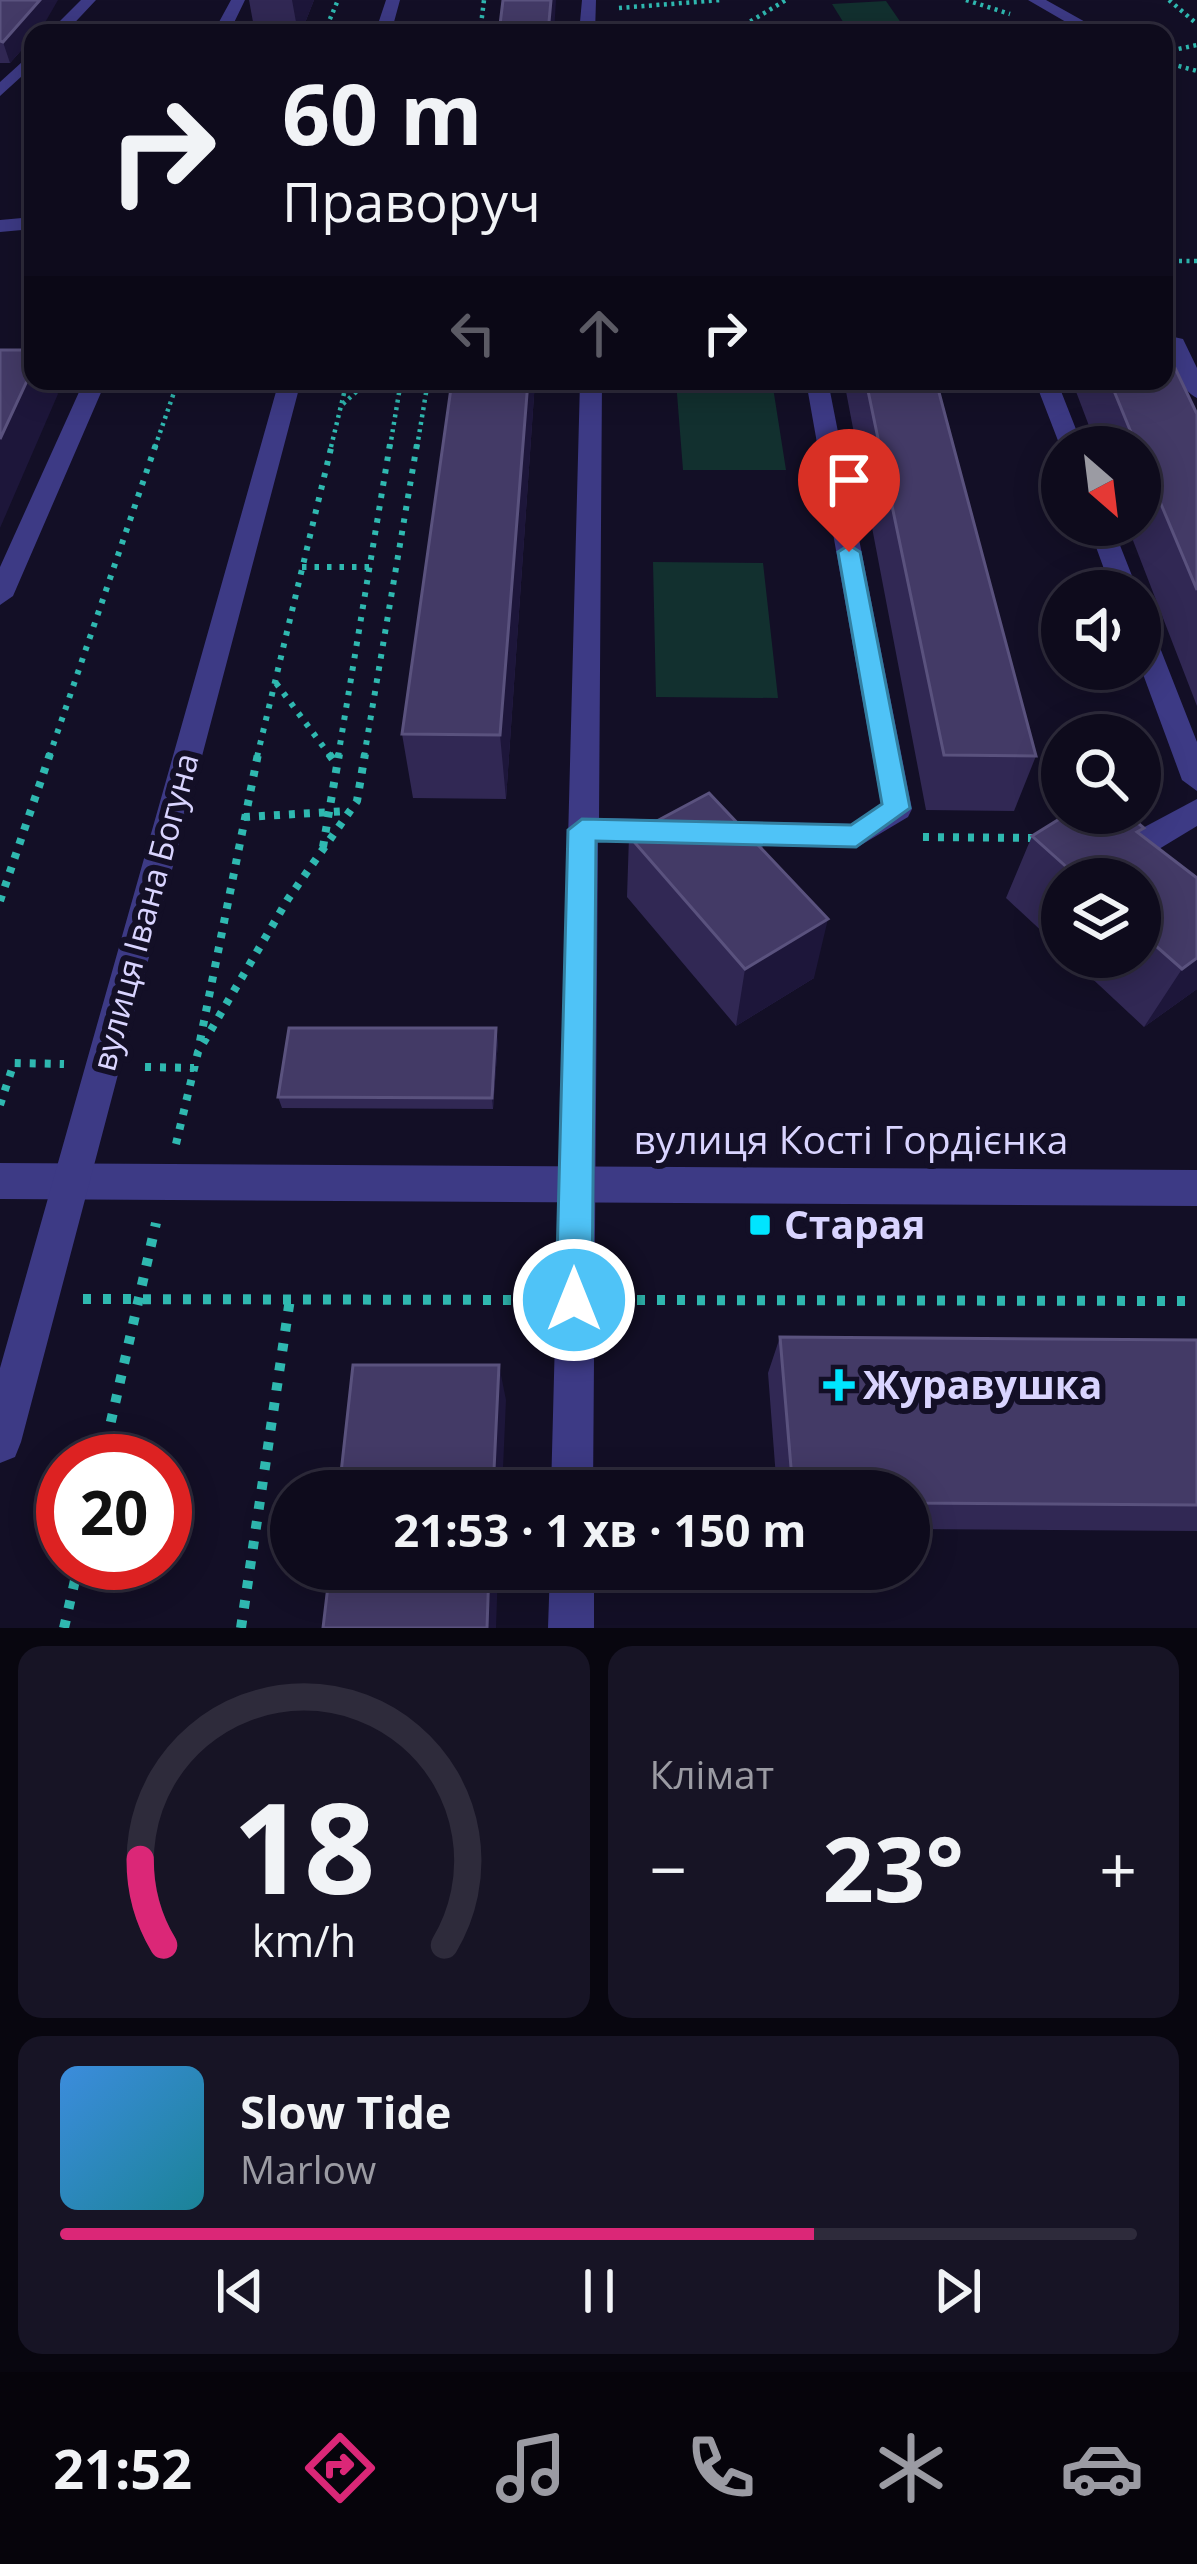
<!DOCTYPE html>
<html lang="uk">
<head>
<meta charset="utf-8">
<style>
  :root { --surface:#0e0b1c; --page:#171425; --text:#f1f3f6; --muted:#9b9ba3; --line:#2e2b3b; --accent:#db2777 }
  body { margin:0; font-family:"Open Sans",sans-serif; background:var(--page); color:var(--text); height:100vh; display:flex; flex-direction:column; font-size:45px; white-space:nowrap }
  * { box-sizing:border-box; margin:0 }
  p { font-size:39px; color:var(--muted) }
  .icon { flex:none; width:66px; height:66px; fill:none; stroke:currentColor; stroke-width:2; stroke-linecap:round; stroke-linejoin:round }
  .map { position:relative; height:1628px; overflow:hidden }
  .side { display:flex; flex-direction:column; gap:18px; padding:18px; background:#08060f; flex:1 }
  .side>* { flex:none }
  .banner { position:absolute; left:24px; top:24px; width:1149px; height:366px; border-radius:24px; box-shadow:0 6px 30px #0003,0 0 0 3px var(--line); background:#0e0b1c; color:var(--text); overflow:hidden }
  .needle { width:78px; rotate:152deg }
  .tools { position:absolute; left:1041px; top:426px; display:grid; gap:24px }
  .tools a { display:grid; place-items:center; width:120px; height:120px; border-radius:50%; background:var(--surface); box-shadow:0 6px 30px #0003,0 0 0 3px var(--line); font-size:60px }
  .speed { position:absolute; left:36px; top:1434px; display:flex; gap:24px; font-size:60px; font-weight:700; text-align:center }
  .speed>* { display:grid; place-content:center; width:156px; height:156px; border-radius:50%; background:var(--surface); box-shadow:0 6px 30px #0003,0 0 0 3px var(--line); line-height:1 }
  .speed .limit { border:18px solid #d22; background:#fff; color:#111 }
  .pin { position:absolute; display:grid; place-items:center; width:102px; height:102px; color:#fff; margin:-123px -51px; border-radius:50% 50% 50% 0; rotate:-45deg; box-shadow:0 0 12px #0007 }
  .pin .icon { rotate:45deg }
  .me { position:absolute; width:132px; margin:-66px; rotate:0deg; stroke-linejoin:round; filter:drop-shadow(0 0 9px #0008) }
  .turn { display:flex; align-items:center; gap:42px; height:252px; padding:0 60px; font-size:54px }
  .turn .icon { width:156px; height:156px; stroke-width:2.5 }
  .turn b { display:block; font-size:84px; line-height:102px }
  .lanes { display:flex; align-items:center; height:114px; padding:0 60px; background:#0003; justify-content:center; gap:60px; direction:ltr }
  .lanes .off { opacity:.35 }
  .big { font-size:90px; font-weight:700; line-height:1.1 }
  .side .tile { flex:1; display:flex; flex-direction:column; justify-content:center; gap:18px; min-width:0; padding:0 42px; border-radius:24px; background:var(--page) }
  .side .dial { align-items:center; gap:0 }
  .dial svg { height:312px; overflow:visible; fill:none; stroke:var(--line); stroke-width:7; stroke-linecap:round; text-anchor:middle }
  .dial text { fill:var(--text); stroke:none }
  .song { display:flex; align-items:center; gap:36px }
  .cover { width:144px; height:144px; border-radius:18px; background:linear-gradient(135deg,hsl(210 70% 55%),hsl(190 70% 35%)) }
  .played { height:12px; border-radius:6px; background:linear-gradient(90deg,var(--accent) 70%,var(--line) 70%) }
  .keys { display:flex; justify-content:space-around; direction:ltr }
  .heat { display:flex; justify-content:space-between; align-items:center; font-size:66px; direction:ltr }
  .side .tiles { flex:1; display:grid; gap:18px; grid-template-columns:1fr 1fr }
  .tile:last-child { grid-column:span 2 }
  .trip { position:absolute; left:270px; top:1470px; width:660px; height:120px; border-radius:60px; background:var(--surface); box-shadow:0 6px 30px #0003,0 0 0 3px var(--line); font-weight:700; line-height:120px; text-align:center }
  .tabs { display:flex; height:192px; justify-content:space-around; align-items:center; background:#06040b; color:var(--muted) }
  .tabs .icon { width:84px; height:84px }
  .tabs .active { color:var(--accent) }
  .tabs b { font-size:54px; color:var(--text) }
  .map>svg:first-child { display:block }
</style>
</head>
<body>
<div class="map">
<svg width="1197" height="1628" viewBox="0 0 1197 1628">
  <rect width="100%" height="100%" fill="#130f26"/>
  <path fill="#12302f" d="M886,1l22,32h-58l-18,-29z
    M676,381h96l14,89h-103z
    M653,562l110,1 15,135 -122,-1z"/>
  <g fill="none" stroke-linecap="round" stroke-linejoin="round">
    <path stroke="#2fb8b0" stroke-width="4.5" stroke-dasharray="3 4.5" stroke-linecap="butt" d="M966,0l44,14
      M1169,0l28,24
      M619,8l102,-8
      M324,33l14,-33
      M480,33l4,-33
      M731,33l55,-33
      M1164,52l33,-7
      M1164,62l33,9
      M1164,261h33
      M343,404l25,-23
      M155,447l23,-66
      M331,447l16,-66
      M390,447l11,-66
      M417,447l11,-66"/>
    <path stroke="#2fb8b0" stroke-width="6" stroke-dasharray="4.5 8" stroke-linecap="butt" d="M302,567h68
      M276,683l55,74
      M49,757l107,-313
      M257,757l75,-313
      M338,757l52,-313
      M364,757l53,-313"/>
    <path stroke="#2fb8b0" stroke-width="8" stroke-dasharray="6 9" stroke-linecap="butt" d="M329,754l8,11
      M244,817l105,-6
      M923,837l117,1
      M323,847l16,-93
      M0,901l50,-147
      M200,1041l58,-287
      M145,1067l49,1
      M0,1105l14,-42 50,1
      M176,1144l22,-92 90,-153 69,-98 8,-47"/>
    <path stroke="#2fb8b0" stroke-width="10" stroke-dasharray="8 12" stroke-linecap="butt" d="M83,1299l453,1
      M617,1300l580,1
      M102,1461l54,-238
      M64,1628l15,-65
      M241,1628l49,-329"/>
    <path fill="#3d3a85" fill-rule="evenodd" d="M231,0h14l-16,33h-16z
      M582,0h14l-1,33h-16z
      M1028,0h18l59,33h-20z
      M33,217v12l-33,3v-12z
      M1165,335l18,4 14,29v30c-17,-8 -33,-44 -32,-63z
      M84,381h22l-93,215 -13,9v-38z
      M580,381h22l-3,437 252,6 30,-20 -75,-423h22l84,428 -4,8 -52,31 -258,-6 -5,649h-42z
      M1035,381h22l26,66 -21,4z
      M1088,525h24l26,66h-26z
      M1140,621l13,9 44,112v49l-15,-11 -42,-114z
      M1197,799v27l-38,23h-22l-4,-9 4,-9z
      M550,1569h44v59h-46z"/>
    <path fill="#3d3a85" fill-rule="evenodd" d="M81,0h15l-31,33h-17z
      M33,52v14l-33,30v-14z
      M0,1163l1197,7v36l-1197,-7z"/>
    <path fill="#3d3a85" fill-rule="evenodd" d="M386,0h14l-9,33h-16z
      M279,381h22l-280,1061 -6,15 -15,6v-95z"/>
  </g>
  <path fill="#312854" d="M0,0l43,26 -10,7v4l-23,26h-10z
    M249,0h65l-13,33h-46z
    M535,381l-29,418 -93,-1 -11,-64z
    M844,381h92l100,375 -22,55 -88,-1z
    M1072,381h92l33,33v292l-70,-181h13v-78h-43z
    M1141,835l56,43v111l-53,38 -75,-70h71v-78h-78v71l-56,-52 26,-62z
    M629,836l185,142 -78,48 -109,-129z
    M498,1040l-5,69 -211,-1 -4,-11z
    M780,1337l417,3v191l-288,-2v-38h-132l-9,-118z"/>
  <path fill="#1d163a" d="M40,0h18l-15,26 -6,7h-4v4l-23,26 -7,-21z
    M292,0h22l-13,33h-3z
    M551,0h5l-2,33h-6z
    M33,368v13h20l5,13 -58,134v-89z
    M528,381h7l-29,418 -6,-64z
    M828,919l-14,59 -78,48 9,-57z
    M1197,958v31l-53,38 38,-58z
    M496,1028l2,12 -5,69 -1,-11z
    M499,1365l7,35 -4,91h-9z
    M489,1569h9l-2,59h-9z"/>
  <path fill="#433a66" stroke="#5a527e" stroke-width="3" d="M0,0h40l-37,42 -3,-1z
    M503,0h48l-3,33h-49z
    M797,30h289l2,3h-291z
    M1164,345l33,69v176l-57,-136v-7h-3l-27,-66h54z
    M0,350h33v18l-33,71z
    M452,381h76l-28,354 -98,-1z
    M866,381h70l100,375 -92,-1z
    M709,793l119,126 -83,50 -116,-133z
    M1069,813h57l18,15 -7,4 60,46v80l-15,11 -42,-37v-53h-60l-48,-43z
    M289,1028h207l-4,70 -214,-1z
    M780,1337l417,3v165l-288,-2v-12h-116z
    M353,1365h146l-6,126h-154z
    M330,1569h159l-2,59h-164z"/>
  <path fill="#4fc3f7" stroke="#337fa1" stroke-width="3" d="M849,545l11,7 50,256 -54,39 -260,-6 -4,459 -6,13 -12,5 -13,-5 -5,-13 12,-470 14,-11 269,6 31,-21 -44,-252z"/>
  <g fill="#00e5ff" stroke="#130f26" stroke-width="4.5">
    <rect x="748" y="1213" width="24" height="24" rx="6"/>
    <path d="M833 1367h12v12h12v12h-12v12h-12v-12h-12v-12h12z"/>
  </g>
  <g text-anchor="middle" stroke-width="12" stroke-linejoin="round" paint-order="stroke">
    <g font-size="33" fill="#d9d4ff" stroke="#130f26">
      <text transform="translate(145 912) rotate(-75)" y="12">вулиця Івана Богуна</text>
    </g>
    <g font-size="39" fill="#d9d4ff" stroke="#130f26">
      <text x="851" y="1154">вулиця Кості Гордієнка</text>
    </g>
    <g font-size="39" font-weight="bold" fill="#d9d4ff" stroke="#130f26" text-anchor="start">
      <text x="784" y="1239">Старая</text>
      <text x="863" y="1399">Журавушка</text>
    </g>
  </g>
</svg>
<div class="tools">
<a><svg class="needle" viewBox="-14 -14 28 28"><path d="M0-13l5 13h-10z" fill="#e53935"/><path d="M0 13l5-13h-10z" fill="#9b9ba3"/></svg></a>
<a><svg class="icon" aria-label="sound" viewBox="0 0 24 24"><path d="M4 9h4l5-4v14l-5-4H4zM17 9q2 3 0 6"/></svg></a>
<a><svg class="icon" aria-label="search" viewBox="0 0 24 24"><circle cx="10" cy="10" r="6"/><path d="M15 15l6 6"/></svg></a>
<a><svg class="icon" aria-label="layers" viewBox="0 0 24 24"><path d="M12 4l9 5-9 5-9-5zM3 14l9 5 9-5"/></svg></a>
</div>
<div class="speed"><div class="limit">20</div></div>
<div class="pin" style="left:849px;top:552px;background:#d93025"><svg class="icon" aria-label="arrive" viewBox="0 0 24 24"><path d="M6 21V4h12l-3 4 3 4H6"/></svg></div>
<svg class="me" style="left:574px;top:1300px" viewBox="-20 -20 40 40"><circle r="17" fill="#4fc3f7" stroke="#fff" stroke-width="3"/><path d="M0-11L8 9 0 5-8 9z" fill="#fff"/></svg>
<div class="trip">21:53 · 1 хв · 150 m</div>
<div class="banner">
<div class="turn"><svg class="icon" aria-label="right" viewBox="0 0 24 24"><path d="M7 20v-9h11M14 6l5 5-5 5"/></svg><div><b>60 m</b>Праворуч</div></div>
<div class="lanes"><svg class="icon off" aria-label="left" viewBox="0 0 24 24"><path d="M17 20v-9H6M10 6l-5 5 5 5"/></svg><svg class="icon off" aria-label="ahead" viewBox="0 0 24 24"><path d="M12 20V5M6 11l6-6 6 6"/></svg><svg class="icon" aria-label="right" viewBox="0 0 24 24"><path d="M7 20v-9h11M14 6l5 5-5 5"/></svg></div>
</div>
</div>
<section class="side">
<div class="tiles">
<div class="tile dial"><svg viewBox="0 0 100 80">
<path d="M14 69A42 42 0 1 1 86 69"/>
<path d="M14 69A42 42 0 0 1 8 47" stroke="#db2777"/>
<text x="50" y="56" font-size="32" font-weight="700">18</text>
<text x="50" y="72" font-size="11">km/h</text>
</svg></div>
<div class="tile"><p>Клімат</p>
<div class="heat"><a>−</a><b class="big">23°</b><a>+</a></div>
</div>
<div class="tile">
<div class="song"><i class="cover"></i><div><b>Slow Tide</b><p>Marlow</p></div></div>
<div class="played"></div>
<div class="keys"><svg class="icon" aria-label="previous" viewBox="0 0 24 24"><path d="M18 5L8 12l10 7zM5 5v14"/></svg><svg class="icon" aria-label="pause" viewBox="0 0 24 24"><path d="M8 5v14M16 5v14"/></svg><svg class="icon" aria-label="next" viewBox="0 0 24 24"><path d="M6 5l10 7-10 7zM19 5v14"/></svg></div>
</div>
</div>
</section>
<nav class="tabs">
<b>21:52</b>
<svg class="icon active" aria-label="directions" viewBox="0 0 24 24"><path d="M12 3l9 9-9 9-9-9zM9 14v-3h6M13 9l2 2-2 2"/></svg>
<svg class="icon" aria-label="music" viewBox="0 0 24 24"><path d="M9 18V5l10-2v13"/><circle cx="6" cy="18" r="3"/><circle cx="16" cy="16" r="3"/></svg>
<svg class="icon" aria-label="phone" viewBox="0 0 24 24"><path d="M5 4h4l2 5-3 2q2 4 5 5l2-3 5 2v4C11 20 4 13 5 4z"/></svg>
<svg class="icon" aria-label="climate" viewBox="0 0 24 24"><path d="M12 3v18M4 7l16 10M4 17L20 7"/></svg>
<svg class="icon" aria-label="car" viewBox="0 0 24 24"><path d="M5 17H2v-5l4-1 3-4h7l3 4 3 1v5h-3M9 17h6M6 11h13"/><circle cx="7" cy="17" r="2"/><circle cx="17" cy="17" r="2"/></svg>
</nav>
</body>
</html>
